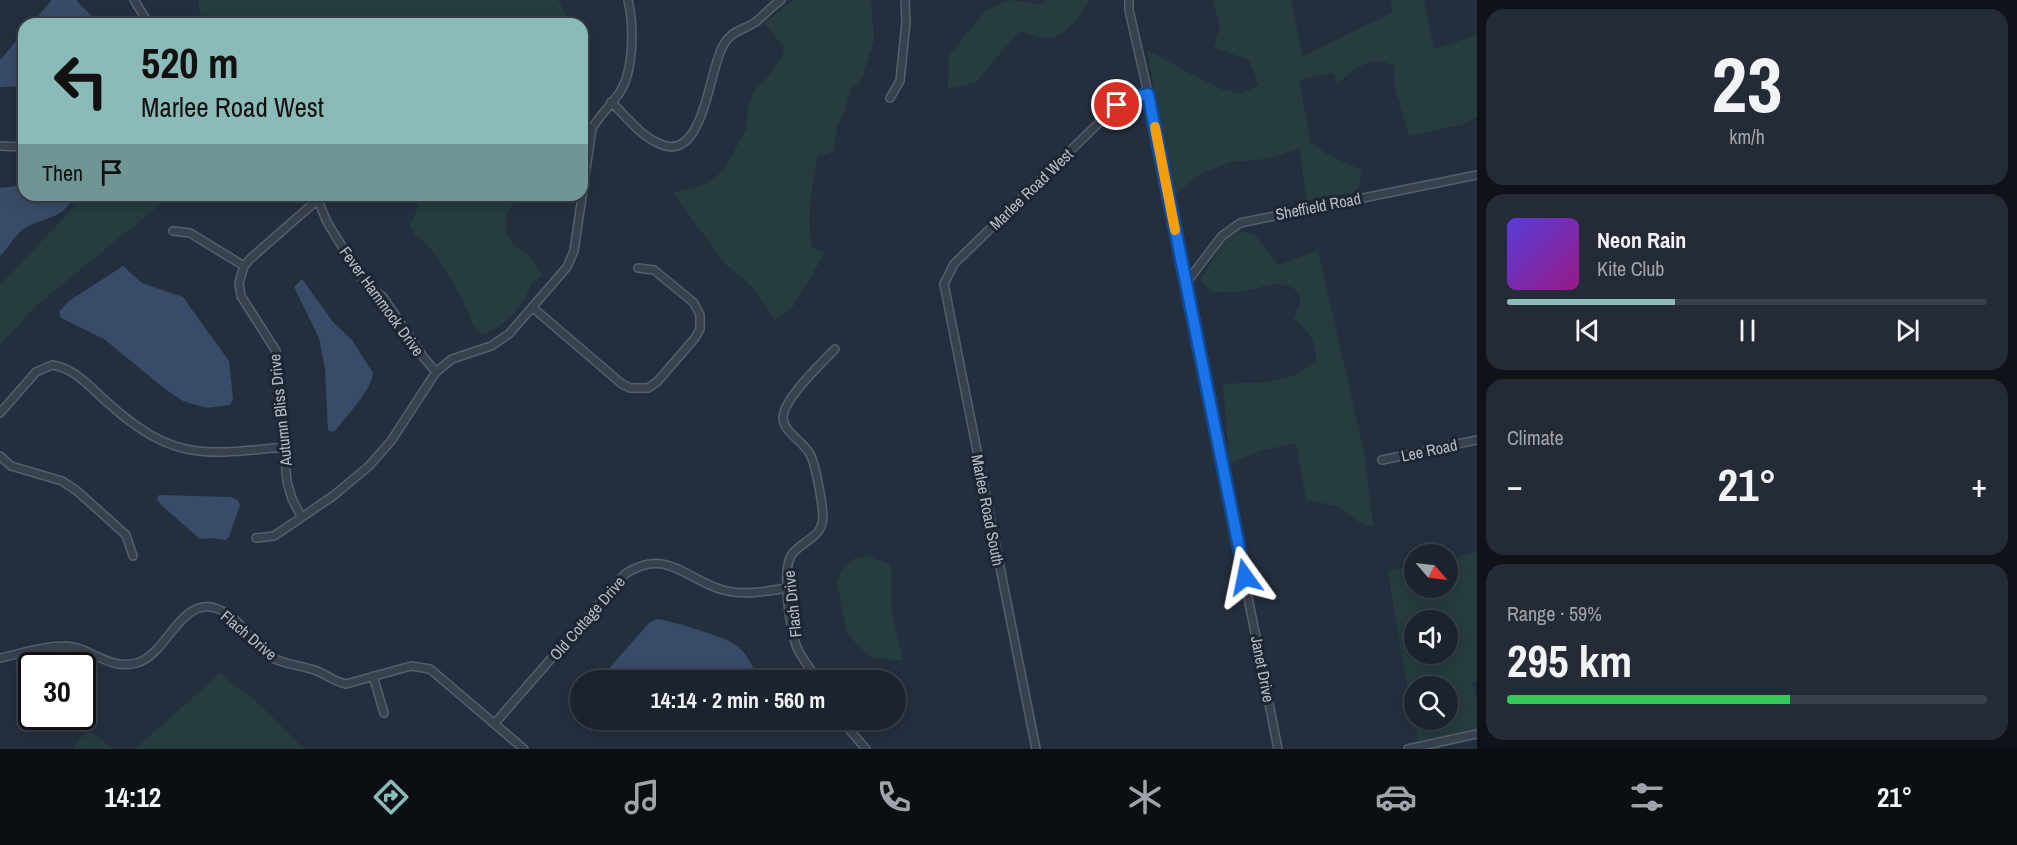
<!DOCTYPE html>
<html lang="en">
<head>
<meta charset="utf-8">
<style>
  :root { --surface:#1b232e; --page:#242b36; --text:#f1f3f6; --muted:#a0a4aa; --line:#39404a; --accent:#8bbbb9 }
  body { margin:0; font-family:"Archivo Narrow",sans-serif; background:var(--page); color:var(--text); height:100vh; display:flex; flex-direction:column; font-size:22px; white-space:nowrap }
  * { box-sizing:border-box; margin:0 }
  p { font-size:20px; color:var(--muted) }
  .icon { flex:none; width:33px; height:33px; fill:none; stroke:currentColor; stroke-width:2; stroke-linecap:round; stroke-linejoin:round }
  .map { position:relative; flex:1; overflow:hidden }
  .drawer { display:flex; flex-direction:column; gap:9px; padding:9px; background:#0f1319; width:540px }
  .drawer>* { flex:none }
  .guide { position:absolute; left:18px; top:18px; width:570px; height:183px; border-radius:18px; box-shadow:0 3px 15px #0003,0 0 0 2px var(--line); background:#8bbbb9; color:#111; overflow:hidden }
  .needle { width:39px; rotate:118deg }
  .buttons { position:absolute; left:1404px; top:544px; display:grid; gap:12px }
  .buttons a { display:grid; place-items:center; width:54px; height:54px; border-radius:50%; background:var(--surface); box-shadow:0 3px 15px #0003,0 0 0 2px var(--line); font-size:30px }
  .speed { position:absolute; left:18px; top:652px; display:flex; gap:12px; font-size:30px; font-weight:700; text-align:center }
  .speed>* { display:grid; place-content:center; width:78px; height:78px; border-radius:50%; background:var(--surface); box-shadow:0 3px 15px #0003,0 0 0 2px var(--line); line-height:1 }
  .speed .limit { border:3px solid #111; border-radius:9px; background:#fff; color:#111 }
  .pin { position:absolute; display:grid; place-items:center; width:51px; height:51px; color:#fff; margin:-26px; border:3px solid #fff; border-radius:50%; box-shadow:0 2px 6px #0007 }
  .me { position:absolute; width:66px; margin:-33px; rotate:348deg; stroke-linejoin:round; filter:drop-shadow(0 0 4px #0008) }
  .turn { display:flex; align-items:center; gap:21px; height:126px; padding:0 24px; font-size:27px }
  .turn .icon { width:78px; height:78px; stroke-width:2.5 }
  .turn b { display:block; font-size:42px; line-height:51px }
  .then { display:flex; align-items:center; height:57px; padding:0 24px; background:#0003; gap:12px; font-size:22px }
  .big { font-size:45px; font-weight:700; line-height:1.1 }
  .drawer .widget { flex:1; display:flex; flex-direction:column; justify-content:center; gap:9px; min-width:0; padding:0 21px; border-radius:18px; background:var(--page) }
  .drawer .dial { align-items:center; gap:0 }
  .dial b { font-size:78px; line-height:1 }
  .song { display:flex; align-items:center; gap:18px }
  .cover { width:72px; height:72px; border-radius:9px; background:linear-gradient(135deg,hsl(250 70% 55%),hsl(310 70% 35%)) }
  .played { height:6px; border-radius:3px; background:linear-gradient(90deg,var(--accent) 35%,var(--line) 35%) }
  .keys { display:flex; justify-content:space-around; direction:ltr }
  .heat { display:flex; justify-content:space-between; align-items:center; font-size:33px; direction:ltr }
  .charge { height:9px; border-radius:4px; background:linear-gradient(90deg,#34c759 59%,var(--line) 0) }
  .trip { position:absolute; left:570px; top:670px; width:336px; height:60px; border-radius:30px; background:var(--surface); box-shadow:0 3px 15px #0003,0 0 0 2px var(--line); font-weight:700; line-height:60px; text-align:center }
  .tabs { display:flex; height:96px; justify-content:space-around; align-items:center; background:#0b0e12; color:var(--muted) }
  .tabs .icon { width:42px; height:42px }
  .tabs .active { color:var(--accent) }
  .tabs b { font-size:27px; color:var(--text) }
  main { display:flex; flex:1; min-height:0 }
  .map>svg:first-child { display:block }
</style>
</head>
<body>
<main>
<div class="map">
<svg width="1477" height="749" viewBox="0 0 1477 749">
  <rect width="100%" height="100%" fill="#242f3e"/>
  <path fill="#263c3f" fill-rule="evenodd" d="M198,0h360l13,24h-369z
    M793,0h78l3,40 -14,44 -9,4 -7,25 -6,11 -5,28 -15,4c-6,31 -12,60 -6,92l13,5 -33,55 -18,12 -19,-30 -15,-15 -14,-10 -53,-72 29,-8 15,-9 8,-8 21,-39 2,-21 7,-20 12,-10 16,-23 1,-8 -20,-24z
    M1011,0l31,5 5,-5h41c-1,7 -5,11 -9,16 -19,26 -31,26 -59,15l-44,51 -28,7 1,-34 37,-45z
    M1213,0h78l12,56 89,-43 -1,-13h33l10,49 43,-14v82l-13,7 -55,12 -15,-52v-18c-24,-13 -40,4 -58,19l-2,-12 -35,7 12,63 19,13 32,14 -4,22 -52,9 -6,-52 -34,10 -35,3 -29,11 -29,24 -26,-146c24,9 68,40 90,42 6,0 16,-5 22,-8l-10,-25 -35,-12 6,-21z
    M85,195h87l-135,110 -37,40v-60z
    M423,195h97c-3,6 -8,10 -11,16 -8,14 -2,35 15,39l19,25 -12,8c-5,21 -26,42 -46,51l-8,-2 -5,-8 -9,-24 -26,-43 -11,-14 -11,-7 -5,-10z
    M1232,229l23,6 24,30 39,-15 47,206 8,71 -16,-6 -20,-15 -31,-6 -10,-57 -36,8 -31,13 -6,-80 43,-2 27,-6 23,-15c1,-21 -8,-30 -23,-43l7,-13 -1,-12c-17,-15 -30,-7 -49,-3 -12,3 -25,2 -38,2l-12,-12z
    M1477,551v130l-5,2 5,19v31l-32,8 -6,8h-30l10,-3 -22,-116 -9,-60 26,-4v22h34v-28zM1414,621h34v33h-34zM1414,687h34v33h-34z
    M868,556l23,9v44l12,51 -30,-2 -15,-12 -11,-14 -10,-48 5,-15 11,-10z
    M220,673l40,32 44,44h-169z
    M92,732l21,17h-40l9,-15z"/>
  <path fill="#394c67" d="M52,0h24l23,24h-68z
    M24,32v54l-24,1v-27z
    M24,185v10h50c-10,27 -35,21 -53,36 -8,7 -13,17 -21,25v-68z
    M123,266l19,17 41,14 46,64 4,38 -3,6 -23,3 -24,-7 -18,-12 -61,-50 -43,-21 -2,-6 10,-11z
    M302,279l31,43 19,18 21,33c0,15 -28,45 -38,58l-3,1 -4,-2 -3,-61 -6,-31 -25,-51z
    M159,495l71,2 8,3 2,5 -11,32 -4,3 -14,-2 -11,1 -40,-35 -3,-6z
    M657,619c15,2 70,18 80,27 11,8 17,24 24,35h-163l51,-58z"/>
  <g fill="none" stroke-linecap="round" stroke-linejoin="round">
    <g stroke="#565f6c" stroke-width="10">
      <path id="minor" d="M134,0l15,24
        M1129,0v10l22,96 127,643
        M890,98l10,-17 6,-59 -1,-22
        M611,102c14,13 28,32 45,40 49,27 52,-74 68,-98 8,-14 21,-14 33,-23 8,-7 15,-15 24,-21
        M0,146l24,1
        M317,198l10,24 38,62 18,13 41,61 12,14
        M173,231l17,2 54,33
        M1186,283l36,-47 18,-13 237,-48
        M532,307l90,77 8,4h18l9,-6 38,-44 5,-9v-14l-6,-12 -40,-33 -16,-2
        M0,413l36,-41 16,-7c23,3 39,23 56,38 65,58 95,52 177,44
        M0,456l11,10 51,15 15,10 49,44 7,21
        M1382,460l95,-20
        M301,516l-9,-17 -5,-17 -11,-131 -35,-55 -2,-13 5,-17 6,-7 73,-64
        M256,538l18,-2 59,-40 36,-30 22,-25 45,-69 16,-13 39,-13 18,-12 58,-67 7,-16 18,-122c7,-14 19,-23 28,-37 14,-22 14,-67 8,-92
        M0,658c20,-4 42,-12 63,-12 26,-1 44,25 74,17 30,-9 43,-65 78,-55 24,7 35,34 54,48 14,9 33,9 48,15 10,4 18,11 29,13l65,-18 19,3 94,80
        M373,676l11,37
        M818,681c-6,-10 -14,-20 -20,-31 -8,-17 -18,-83 -5,-97 11,-13 30,-16 30,-37 -1,-14 -7,-51 -13,-62 -7,-13 -26,-21 -27,-36 0,-19 39,-55 52,-69
        M841,720l25,29
        M495,723l130,-149c41,-27 60,5 98,16 21,6 44,1 65,-2
        M1036,749l-92,-465 10,-20 157,-153 13,-10 24,-7
        M1408,749l69,-15"/>
    </g>
    <use href="#minor" stroke="#38414e" stroke-width="7"/>
  </g>
  <g fill="none" stroke-linecap="round" stroke-linejoin="round">
    <g stroke="#114b97" stroke-width="15">
      <path id="route" d="M1117,105l15,-7 16,-4 97,483"/>
    </g>
    <use href="#route" stroke="#1a73e8" stroke-width="10"/>
    <path stroke="#f59e0b" stroke-width="10" d="M1155,127l20,103"/>
  </g>
  <g text-anchor="middle" stroke-width="6" stroke-linejoin="round" paint-order="stroke">
    <g font-size="16" fill="#b4bcc9" stroke="#1d2633">
      <text transform="translate(1031 189) rotate(-44)" y="6">Marlee Road West</text>
      <text transform="translate(1318 206) rotate(-11)" y="6">Sheffield Road</text>
      <text transform="translate(382 301) rotate(54)" y="6">Fever Hammock Drive</text>
      <text transform="translate(280 410) rotate(-96)" y="6">Autumn Bliss Drive</text>
      <text transform="translate(1429 450) rotate(-12)" y="6">Lee Road</text>
      <text transform="translate(988 510) rotate(79)" y="6">Marlee Road South</text>
      <text transform="translate(792 604) rotate(-96)" y="6">Flach Drive</text>
      <text transform="translate(587 618) rotate(-49)" y="6">Old Cottage Drive</text>
      <text transform="translate(249 635) rotate(40)" y="6">Flach Drive</text>
      <text transform="translate(1263 669) rotate(79)" y="6">Janet Drive</text>
    </g>
  </g>
</svg>
<div class="buttons">
<a><svg class="needle" viewBox="-14 -14 28 28"><path d="M0-13l5 13h-10z" fill="#e53935"/><path d="M0 13l5-13h-10z" fill="#a0a4aa"/></svg></a>
<a><svg class="icon" aria-label="sound" viewBox="0 0 24 24"><path d="M4 9h4l5-4v14l-5-4H4zM17 9q2 3 0 6"/></svg></a>
<a><svg class="icon" aria-label="search" viewBox="0 0 24 24"><circle cx="10" cy="10" r="6"/><path d="M15 15l6 6"/></svg></a>
</div>
<div class="speed"><div class="limit">30</div></div>
<div class="pin" style="left:1117px;top:105px;background:#d93025"><svg class="icon" aria-label="arrive" viewBox="0 0 24 24"><path d="M6 21V4h12l-3 4 3 4H6"/></svg></div>
<svg class="me" style="left:1245px;top:577px" viewBox="-20 -20 40 40"><path d="M0-17L14 15 0 8-14 15z" fill="#1a73e8" stroke="#fff" stroke-width="4"/></svg>
<div class="trip">14:14 · 2 min · 560 m</div>
<div class="guide">
<div class="turn"><svg class="icon" aria-label="left" viewBox="0 0 24 24"><path d="M17 20v-9H6M10 6l-5 5 5 5"/></svg><div><b>520 m</b>Marlee Road West</div></div>
<div class="then">Then<svg class="icon" aria-label="arrive" viewBox="0 0 24 24"><path d="M6 21V4h12l-3 4 3 4H6"/></svg></div>
</div>
</div>
<section class="drawer">
<div class="widget dial"><b>23</b><p>km/h</p></div>
<div class="widget">
<div class="song"><i class="cover"></i><div><b>Neon Rain</b><p>Kite Club</p></div></div>
<div class="played"></div>
<div class="keys"><svg class="icon" aria-label="previous" viewBox="0 0 24 24"><path d="M18 5L8 12l10 7zM5 5v14"/></svg><svg class="icon" aria-label="pause" viewBox="0 0 24 24"><path d="M8 5v14M16 5v14"/></svg><svg class="icon" aria-label="next" viewBox="0 0 24 24"><path d="M6 5l10 7-10 7zM19 5v14"/></svg></div>
</div>
<div class="widget"><p>Climate</p>
<div class="heat"><a>−</a><b class="big">21°</b><a>+</a></div>
</div>
<div class="widget"><p>Range · 59%</p><b class="big">295 km</b><div class="charge"></div></div>
</section>
</main>
<nav class="tabs">
<b>14:12</b>
<svg class="icon active" aria-label="directions" viewBox="0 0 24 24"><path d="M12 3l9 9-9 9-9-9zM9 14v-3h6M13 9l2 2-2 2"/></svg>
<svg class="icon" aria-label="music" viewBox="0 0 24 24"><path d="M9 18V5l10-2v13"/><circle cx="6" cy="18" r="3"/><circle cx="16" cy="16" r="3"/></svg>
<svg class="icon" aria-label="phone" viewBox="0 0 24 24"><path d="M5 4h4l2 5-3 2q2 4 5 5l2-3 5 2v4C11 20 4 13 5 4z"/></svg>
<svg class="icon" aria-label="climate" viewBox="0 0 24 24"><path d="M12 3v18M4 7l16 10M4 17L20 7"/></svg>
<svg class="icon" aria-label="car" viewBox="0 0 24 24"><path d="M5 17H2v-5l4-1 3-4h7l3 4 3 1v5h-3M9 17h6M6 11h13"/><circle cx="7" cy="17" r="2"/><circle cx="17" cy="17" r="2"/></svg>
<svg class="icon" aria-label="filters" viewBox="0 0 24 24"><path d="M4 7h16M4 17h16"/><circle cx="9" cy="7" r="2"/><circle cx="15" cy="17" r="2"/></svg>
<b>21°</b>
</nav>
</body>
</html>
